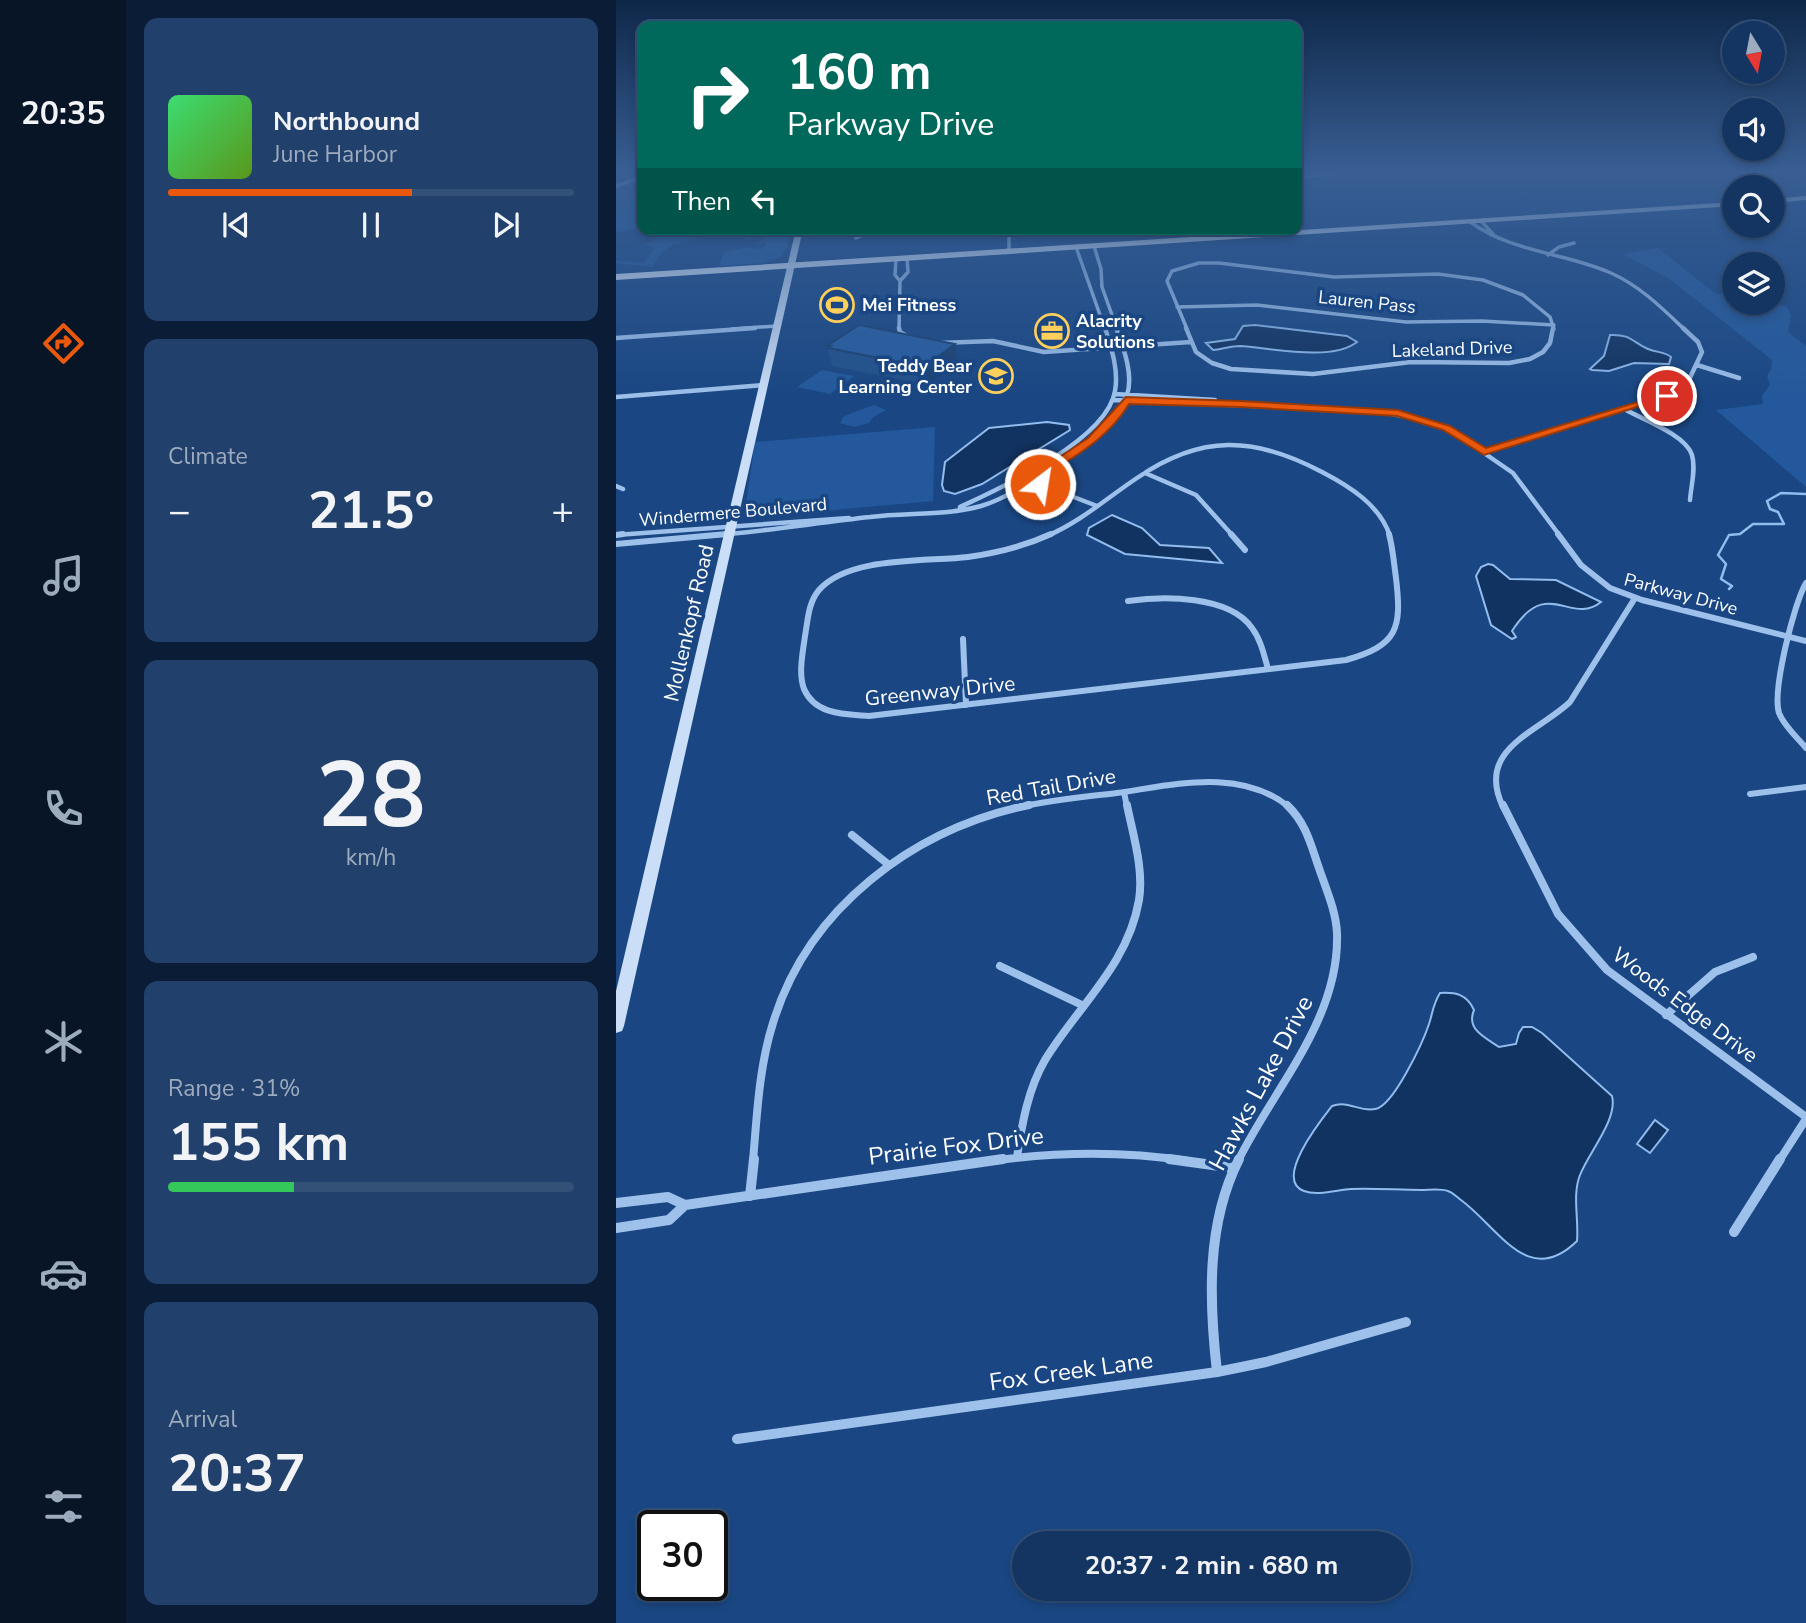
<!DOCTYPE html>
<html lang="en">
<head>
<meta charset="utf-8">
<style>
  :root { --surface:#143562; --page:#21406b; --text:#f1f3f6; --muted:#9dabbe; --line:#335077; --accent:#ea580c }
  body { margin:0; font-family:"Nunito Sans",sans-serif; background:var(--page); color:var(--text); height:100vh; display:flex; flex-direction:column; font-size:26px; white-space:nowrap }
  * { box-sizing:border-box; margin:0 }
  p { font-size:23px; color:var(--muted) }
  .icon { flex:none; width:38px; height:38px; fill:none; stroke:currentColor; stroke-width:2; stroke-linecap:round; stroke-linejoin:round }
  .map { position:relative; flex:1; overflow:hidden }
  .side { display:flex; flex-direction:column; gap:18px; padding:18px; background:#0b1d36; width:490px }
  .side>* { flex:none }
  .hud { position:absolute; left:21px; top:21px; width:665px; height:214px; border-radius:14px; box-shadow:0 4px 10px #0003,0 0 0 2px var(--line); background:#00695c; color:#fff; overflow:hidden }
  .needle { width:46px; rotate:170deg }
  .fabs { position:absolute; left:1106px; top:21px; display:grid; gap:14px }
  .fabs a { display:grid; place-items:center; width:63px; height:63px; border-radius:50%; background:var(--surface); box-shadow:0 4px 10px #0003,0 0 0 2px var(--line); font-size:35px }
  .speed { position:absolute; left:21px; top:1510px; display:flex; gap:14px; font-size:35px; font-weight:700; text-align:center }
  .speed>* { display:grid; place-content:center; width:91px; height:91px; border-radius:50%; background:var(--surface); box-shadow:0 4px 10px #0003,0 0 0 2px var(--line); line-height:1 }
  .speed .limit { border:4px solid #111; border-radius:10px; background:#fff; color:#111 }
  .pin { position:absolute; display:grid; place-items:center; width:60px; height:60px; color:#fff; margin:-30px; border:4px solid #fff; border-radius:50%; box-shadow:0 2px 7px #0007 }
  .me { position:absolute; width:77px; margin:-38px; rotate:31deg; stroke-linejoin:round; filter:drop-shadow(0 0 5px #0008) }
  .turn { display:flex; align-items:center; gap:24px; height:147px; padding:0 35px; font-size:32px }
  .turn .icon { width:91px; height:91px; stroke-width:2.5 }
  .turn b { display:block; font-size:49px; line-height:60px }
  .then { display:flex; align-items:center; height:66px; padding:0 35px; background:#0003; gap:14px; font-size:26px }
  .big { font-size:52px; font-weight:700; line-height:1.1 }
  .side .widget { flex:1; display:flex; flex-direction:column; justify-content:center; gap:10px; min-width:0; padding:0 24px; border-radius:14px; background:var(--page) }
  .side .dial { align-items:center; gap:0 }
  .dial b { font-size:91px; line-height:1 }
  .song { display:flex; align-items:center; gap:21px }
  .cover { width:84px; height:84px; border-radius:10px; background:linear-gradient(135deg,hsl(140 70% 55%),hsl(90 70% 35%)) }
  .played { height:7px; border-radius:4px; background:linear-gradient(90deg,var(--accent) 60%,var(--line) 60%) }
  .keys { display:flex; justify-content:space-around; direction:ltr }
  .heat { display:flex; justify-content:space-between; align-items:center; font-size:38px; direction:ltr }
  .charge { height:10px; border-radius:5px; background:linear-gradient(90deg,#34c759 31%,var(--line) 0) }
  .trip { position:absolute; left:396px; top:1531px; width:399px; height:70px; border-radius:35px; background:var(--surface); box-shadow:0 4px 10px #0003,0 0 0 2px var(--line); font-weight:700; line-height:70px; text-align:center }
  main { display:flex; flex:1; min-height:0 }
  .menu { display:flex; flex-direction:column; width:126px; justify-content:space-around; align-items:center; background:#081527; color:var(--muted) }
  .menu .icon { width:49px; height:49px }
  .menu .selected { color:var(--accent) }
  .menu b { font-size:32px; color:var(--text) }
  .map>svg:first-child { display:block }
</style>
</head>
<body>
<main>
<nav class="menu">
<b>20:35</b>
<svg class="icon selected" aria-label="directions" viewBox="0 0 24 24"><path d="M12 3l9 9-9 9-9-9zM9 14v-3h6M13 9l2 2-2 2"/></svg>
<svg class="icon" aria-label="music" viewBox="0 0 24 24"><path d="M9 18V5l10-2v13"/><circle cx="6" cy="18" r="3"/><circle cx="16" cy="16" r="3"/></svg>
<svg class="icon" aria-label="phone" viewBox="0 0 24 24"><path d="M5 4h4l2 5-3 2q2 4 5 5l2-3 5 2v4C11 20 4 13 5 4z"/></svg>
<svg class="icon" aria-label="climate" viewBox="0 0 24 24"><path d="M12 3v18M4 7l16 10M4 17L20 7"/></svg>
<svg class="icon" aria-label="car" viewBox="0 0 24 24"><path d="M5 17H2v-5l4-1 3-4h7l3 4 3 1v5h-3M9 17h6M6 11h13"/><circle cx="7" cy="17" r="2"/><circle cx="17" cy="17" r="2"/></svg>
<svg class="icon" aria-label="filters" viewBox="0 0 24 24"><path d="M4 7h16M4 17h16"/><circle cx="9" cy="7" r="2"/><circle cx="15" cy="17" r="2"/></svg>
</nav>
<section class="side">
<div class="widget">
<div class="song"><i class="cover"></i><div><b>Northbound</b><p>June Harbor</p></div></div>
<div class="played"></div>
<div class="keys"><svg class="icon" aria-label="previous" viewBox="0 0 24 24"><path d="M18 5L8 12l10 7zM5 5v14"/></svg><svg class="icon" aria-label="pause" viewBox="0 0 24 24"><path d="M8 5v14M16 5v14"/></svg><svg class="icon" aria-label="next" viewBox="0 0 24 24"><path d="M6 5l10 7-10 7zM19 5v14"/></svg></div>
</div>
<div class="widget"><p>Climate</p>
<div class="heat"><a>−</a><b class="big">21.5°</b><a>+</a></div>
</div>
<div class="widget dial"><b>28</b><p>km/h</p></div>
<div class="widget"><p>Range · 31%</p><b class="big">155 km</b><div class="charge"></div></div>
<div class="widget"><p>Arrival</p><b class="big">20:37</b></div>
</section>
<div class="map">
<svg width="1190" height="1623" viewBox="0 0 1190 1623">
  <rect width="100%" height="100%" fill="#1a4783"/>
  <path fill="#23599c" d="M26,179v47l-26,7v-45z
    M46,229h36l-17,6 18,4 -27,6 -10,7 -10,15 -36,-4v-2l28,2 11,-15 -10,-4 11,-5z
    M144,229h32l-5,19 -8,10 -16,5 -44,3 5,-14 24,-5 9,3 7,-2 2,-5h-11l15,-7 -11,-1 -13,5 -1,-4z
    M1042,248l58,46 18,-1v10l39,-1 14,5 4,9 -3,16 18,14v141l-90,-77 47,-6 -1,-8 8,-12 -3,-8 4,-6 1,-10 -101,-80 -48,-26z
    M206,370l32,6 -24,18 -33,-7z
    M258,405l12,5 -13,7 -4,6 -15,4 -14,-4 4,-7z
    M319,427l-2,74 -189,17 11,-76z"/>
  <path fill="#113361" stroke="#91bced" stroke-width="2" d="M639,325l92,11 10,6c-26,20 -86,6 -117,4 -9,0 -18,3 -27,4l-7,-7 29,-4 8,-13z
    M994,335c21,-1 22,7 38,14 9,4 16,2 23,8l-2,7 -35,-1 -25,8 -17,-1 -2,-1 14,-13z
    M431,422l22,3 1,5 -88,54 -27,10 -11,-3 -2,-6 3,-23 44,-34z
    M496,515l30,13 18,17 49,3 13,15 -97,-9 -38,-19 2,-7z
    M872,564l5,1 17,14 46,1 45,22c-30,24 -53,-25 -87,26l-2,3 4,6 -4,2 -21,-14 -15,-49 5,-9z
    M824,993c15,-1 27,1 34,17 -8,19 10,27 25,37l17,-3 3,-11 4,-6h9l10,6 70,63c6,23 -23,56 -32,79 -8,20 -1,44 -3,66 -49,48 -78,-13 -116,-41 -4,-3 -9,-8 -13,-9 -8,-3 -19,-1 -27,-1 -23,0 -47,-2 -70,-1 -14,1 -34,7 -47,2 -31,-11 17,-71 28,-85 16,-6 27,6 43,3 18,-2 48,-67 54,-85 4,-12 4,-20 11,-31z
    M1039,1120l13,10 -18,23 -13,-9z"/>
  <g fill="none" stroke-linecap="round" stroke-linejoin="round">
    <path stroke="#91bced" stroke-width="2.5" d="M1113,589l3,-3 -11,-7 5,-15 -8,-9 11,-20 11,-1 13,-10h31l-6,-12 -8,-3 -3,-8 14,-8 25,1"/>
    <path stroke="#9ec1eb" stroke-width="3.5" d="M804,170l5,2
      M681,178l60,-8
      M853,221c43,32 95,31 142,52 29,13 51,35 73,56
      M865,221l12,13 -2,1
      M282,229h65
      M393,229v22
      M629,229l4,7
      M240,238l20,-9
      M478,246l7,23 1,18 15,42
      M460,247l29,82
      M932,255l11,-8 15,-4
      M280,259l-1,16 5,6
      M561,307l80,-2 149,17 76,-1 72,4
      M116,329l45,-3
      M283,329l1,-48 8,-9 -1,-14
      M571,329l-20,-48 5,-10 27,-8h20l115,14 104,-3 45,6 40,15 27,22 4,12"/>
    <path stroke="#9ec1eb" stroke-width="4.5" d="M283,328l1,4 10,6
      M570,328l10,24 16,11 19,6 82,5 98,-12 98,1 21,-4 13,-7 7,-9 3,-15
      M0,338l139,-10
      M323,343l54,-2 51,11 147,-10
      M1081,365l42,13
      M499,394l100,6
      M0,397l148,-12
      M497,400l264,11 51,10 24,10 61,42 47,63
      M1008,409c18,10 62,26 68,46 4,14 -1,31 -2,45
      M868,452l190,-59 13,-9 15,-32 -4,-10 -15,-14
      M529,473l51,22 37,41
      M411,479l70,27
      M0,486l7,3
      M344,507c41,-19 147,-67 155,-116 4,-21 -4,-44 -10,-63
      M0,535l233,-17
      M90,536c55,-4 109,-13 164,-19 37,-5 75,-1 111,-11 38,-11 134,-73 146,-111 7,-21 -4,-48 -11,-67
      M431,536c33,-14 60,-38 90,-58 64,-44 117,-42 185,-6 27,14 58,33 68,64"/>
    <path stroke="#9ec1eb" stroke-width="6" d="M435,534c-26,12 -54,19 -83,23 -42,5 -119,-1 -149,33 -11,13 -11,30 -14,46 -2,16 -7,37 -1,53 11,26 41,25 65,27l477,-56c52,-15 56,-31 50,-82 -2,-14 -3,-29 -7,-44
      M615,534l14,16
      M942,534l23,31 29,23 32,12 164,41
      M0,535l7,-1
      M0,544l111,-10
      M1190,583c-12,20 -34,108 -27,130 5,13 18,24 27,35
      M512,601c35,-5 101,-6 124,27 9,12 12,27 16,41
      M347,639l3,66
      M508,792l3,15
      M1134,794l56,-7
      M404,807c32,-7 64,-10 97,-14 57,-8 123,-26 172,14
      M887,807c-28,-58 34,-74 67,-105l65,-104"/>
    <path stroke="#9ec1eb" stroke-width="8" d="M887,805l55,109 49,56 199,147
      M236,835l37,30
      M384,966l84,40
      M1050,1015l49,-43 38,-15
      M401,1157c5,-33 11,-68 28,-97 33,-54 83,-95 94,-160 5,-31 -6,-65 -12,-95
      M137,1161c4,-46 6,-94 20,-138 35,-115 140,-194 256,-218
      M375,1161c64,-9 133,-10 197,0
      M622,1161c36,-73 102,-142 99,-228 -1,-21 -10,-42 -17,-62 -9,-25 -13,-47 -33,-66
      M1163,1161l27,-42"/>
    <path stroke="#9ec1eb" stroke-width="10" d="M553,1159l65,9
      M134,1196l4,-37
      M0,1203l52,-6 17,8
      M0,1228l53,-8 16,-15 318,-46
      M1118,1232l46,-73
      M601,1372c-8,-71 -11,-148 22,-213
      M121,1439l480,-67 49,-10 140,-40"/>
    <path fill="#cadef8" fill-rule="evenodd" d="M26,175v4l-26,9v-4z
      M180,229h7l-179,797 -2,5 -6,2v-42z"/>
    <path fill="#e3eeff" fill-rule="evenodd" d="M1190,196v4l-33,3v-4z
      M1118,202v4l-1118,74v-6z"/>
  </g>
  <path fill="#22518a" d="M211,346l130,16 -30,23 -95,-19z"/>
  <path fill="#1c4271" d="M339,344l2,18 -30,23 -3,-18z"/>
  <path fill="#285ea1" stroke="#1c4271" stroke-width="2" d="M243,325l96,19 -31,23 -96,-19 3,-2h-4z"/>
  <linearGradient id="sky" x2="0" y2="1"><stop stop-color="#0e2748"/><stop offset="0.43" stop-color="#385e93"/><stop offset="1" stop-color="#385e93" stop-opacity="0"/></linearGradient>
  <rect width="1190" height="398" fill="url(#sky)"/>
  <path fill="#ea580c" stroke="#983908" stroke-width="2" d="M1048,394l8,2 -188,59 -41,-25 -46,-14 -157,-9 -111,-3c-21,35 -57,54 -91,76l6,2v5h-8l-12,-6 64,-43 38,-41 114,4 158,9 52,16 36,22z"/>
  <defs>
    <g id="stadium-ring" transform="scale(1.75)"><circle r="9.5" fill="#1a4783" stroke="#fecf5a" stroke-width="1.5"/><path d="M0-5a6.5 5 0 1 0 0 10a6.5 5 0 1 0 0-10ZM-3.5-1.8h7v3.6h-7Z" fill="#fecf5a"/></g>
    <g id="office-ring" transform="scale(1.75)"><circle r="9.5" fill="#1a4783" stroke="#fecf5a" stroke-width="1.5"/><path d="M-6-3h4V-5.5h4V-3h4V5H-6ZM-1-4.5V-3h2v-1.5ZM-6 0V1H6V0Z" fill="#fecf5a"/></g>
    <g id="school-ring" transform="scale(1.75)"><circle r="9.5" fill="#1a4783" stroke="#fecf5a" stroke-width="1.5"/><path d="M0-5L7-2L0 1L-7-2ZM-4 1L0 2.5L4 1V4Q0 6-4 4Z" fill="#fecf5a"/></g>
  </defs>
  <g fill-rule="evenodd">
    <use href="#stadium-ring" x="221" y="305"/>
    <use href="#office-ring" x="436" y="331"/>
    <use href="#school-ring" x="380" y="376"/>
  </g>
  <g text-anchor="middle" stroke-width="7" stroke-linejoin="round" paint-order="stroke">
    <g font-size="18" fill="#fff" stroke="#1a4783">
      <text transform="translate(751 302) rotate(6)" y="6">Lauren Pass</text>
      <text transform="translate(836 349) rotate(-2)" y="6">Lakeland Drive</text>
      <text transform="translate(117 512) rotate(-5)" y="6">Windermere Boulevard</text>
      <text transform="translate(1065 594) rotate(15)" y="6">Parkway Drive</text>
    </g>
    <g font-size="18" font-weight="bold" fill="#fff" stroke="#1a4783" text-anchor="start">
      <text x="246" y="311">Mei Fitness</text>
      <text x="460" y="327">Alacrity<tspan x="460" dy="21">Solutions</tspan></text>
      <text x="356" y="372" text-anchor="end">Teddy Bear<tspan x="356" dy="21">Learning Center</tspan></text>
    </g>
    <g font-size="21" fill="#fff" stroke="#1a4783">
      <text transform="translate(73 623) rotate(-77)" y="7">Mollenkopf Road</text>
      <text transform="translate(324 691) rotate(-6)" y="7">Greenway Drive</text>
      <text transform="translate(435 787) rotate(-10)" y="7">Red Tail Drive</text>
      <text transform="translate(1069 1005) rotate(37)" y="7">Woods Edge Drive</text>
    </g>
    <g font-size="24" fill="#fff" stroke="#1a4783">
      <text transform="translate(645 1083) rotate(-62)" y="8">Hawks Lake Drive</text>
      <text transform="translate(340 1146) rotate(-7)" y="8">Prairie Fox Drive</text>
      <text transform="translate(455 1371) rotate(-8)" y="8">Fox Creek Lane</text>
    </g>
  </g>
</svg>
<div class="fabs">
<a><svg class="needle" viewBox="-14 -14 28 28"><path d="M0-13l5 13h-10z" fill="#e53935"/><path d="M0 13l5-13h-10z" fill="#9dabbe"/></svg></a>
<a><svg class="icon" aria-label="sound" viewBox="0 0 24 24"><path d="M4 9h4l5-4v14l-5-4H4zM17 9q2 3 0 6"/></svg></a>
<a><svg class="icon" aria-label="search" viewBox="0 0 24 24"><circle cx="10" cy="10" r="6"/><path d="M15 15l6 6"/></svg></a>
<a><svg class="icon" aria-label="layers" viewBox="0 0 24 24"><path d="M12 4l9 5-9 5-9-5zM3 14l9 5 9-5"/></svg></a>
</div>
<div class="speed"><div class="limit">30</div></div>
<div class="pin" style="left:1051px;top:396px;background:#d93025"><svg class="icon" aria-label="arrive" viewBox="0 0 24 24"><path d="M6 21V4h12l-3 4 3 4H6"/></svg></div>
<svg class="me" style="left:424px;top:484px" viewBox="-20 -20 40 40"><circle r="17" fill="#ea580c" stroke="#fff" stroke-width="3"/><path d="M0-11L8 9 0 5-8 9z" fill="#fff"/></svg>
<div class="trip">20:37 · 2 min · 680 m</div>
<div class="hud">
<div class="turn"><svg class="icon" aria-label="right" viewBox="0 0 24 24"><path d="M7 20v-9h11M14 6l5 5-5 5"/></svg><div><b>160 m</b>Parkway Drive</div></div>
<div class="then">Then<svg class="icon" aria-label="left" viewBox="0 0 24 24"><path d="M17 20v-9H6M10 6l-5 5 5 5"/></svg></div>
</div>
</div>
</main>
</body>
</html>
